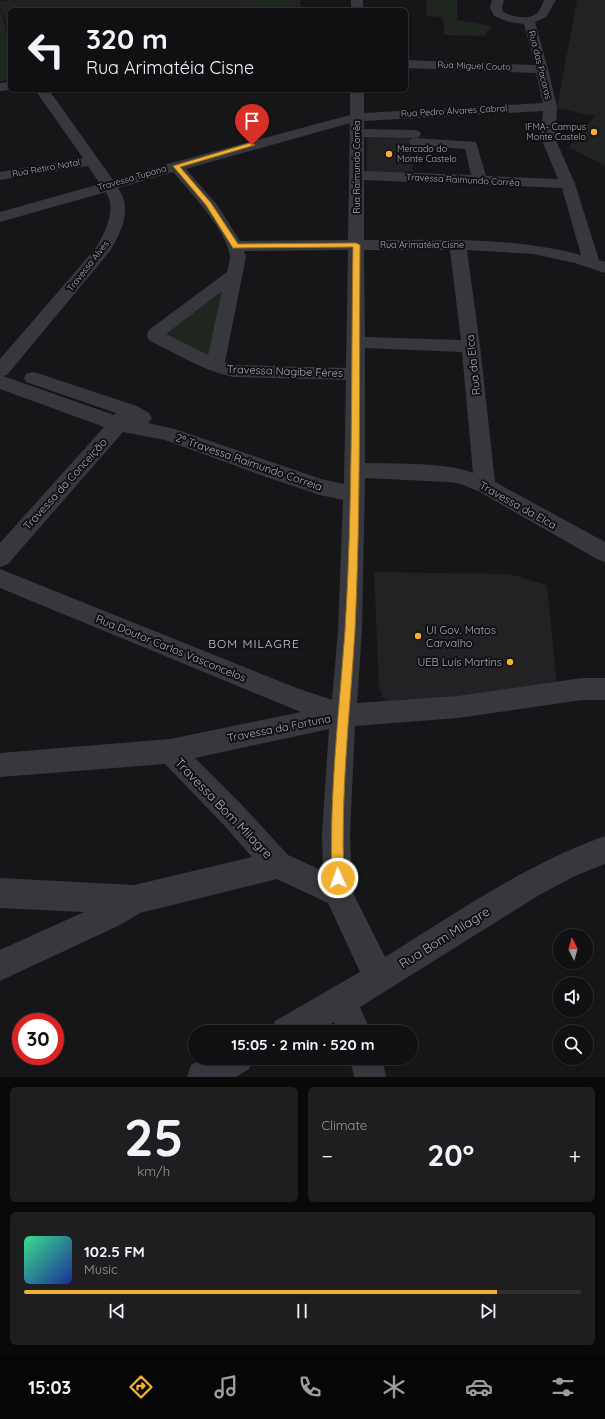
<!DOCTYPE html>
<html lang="en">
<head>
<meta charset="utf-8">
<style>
  :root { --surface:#101012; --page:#1e1e20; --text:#f1f3f6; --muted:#9c9d9f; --line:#303032; --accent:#f2b134 }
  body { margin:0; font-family:Quicksand,sans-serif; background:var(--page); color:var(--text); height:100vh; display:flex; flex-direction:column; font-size:15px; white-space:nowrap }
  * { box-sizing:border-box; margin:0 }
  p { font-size:13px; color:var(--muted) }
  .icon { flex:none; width:22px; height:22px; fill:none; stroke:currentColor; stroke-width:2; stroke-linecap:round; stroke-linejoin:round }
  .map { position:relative; height:1077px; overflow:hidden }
  .side { display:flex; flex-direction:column; gap:10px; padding:10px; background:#09090a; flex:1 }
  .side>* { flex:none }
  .hud { position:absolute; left:8px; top:8px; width:400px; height:84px; border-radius:6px; box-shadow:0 1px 3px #0004,0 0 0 1px var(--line); background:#101012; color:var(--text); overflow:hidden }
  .needle { width:26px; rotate:354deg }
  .tools { position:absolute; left:553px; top:929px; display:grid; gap:8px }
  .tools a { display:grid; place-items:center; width:40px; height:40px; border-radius:50%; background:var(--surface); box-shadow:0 1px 3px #0004,0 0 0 1px var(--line); font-size:20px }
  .speed { position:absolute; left:12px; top:1013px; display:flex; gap:8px; font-size:20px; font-weight:700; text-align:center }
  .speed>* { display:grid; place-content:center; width:52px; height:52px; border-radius:50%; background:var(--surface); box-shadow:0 1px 3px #0004,0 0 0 1px var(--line); line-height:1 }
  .speed .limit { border:6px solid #d22; background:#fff; color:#111 }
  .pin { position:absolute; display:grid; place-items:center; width:34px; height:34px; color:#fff; margin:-41px -17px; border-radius:50% 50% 50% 0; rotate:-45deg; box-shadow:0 0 4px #0007 }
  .pin .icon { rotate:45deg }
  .me { position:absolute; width:44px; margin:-22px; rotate:358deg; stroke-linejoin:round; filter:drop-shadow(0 0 3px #0008) }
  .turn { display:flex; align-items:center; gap:14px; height:84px; padding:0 12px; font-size:18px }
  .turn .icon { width:52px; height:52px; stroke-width:2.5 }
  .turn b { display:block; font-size:28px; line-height:34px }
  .big { font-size:30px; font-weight:800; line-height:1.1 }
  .side .tile { flex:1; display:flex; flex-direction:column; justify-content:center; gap:6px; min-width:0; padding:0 14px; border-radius:6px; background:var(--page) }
  .side .dial { align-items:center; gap:0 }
  .dial b { font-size:52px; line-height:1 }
  .song { display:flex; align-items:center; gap:12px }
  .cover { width:48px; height:48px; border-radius:6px; background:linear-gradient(135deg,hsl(150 70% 55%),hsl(230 70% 35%)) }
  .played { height:4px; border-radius:2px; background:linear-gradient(90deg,var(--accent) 85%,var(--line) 85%) }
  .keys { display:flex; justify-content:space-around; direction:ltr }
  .heat { display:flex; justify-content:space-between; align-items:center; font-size:22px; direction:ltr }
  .side .tiles { flex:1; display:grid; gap:10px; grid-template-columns:1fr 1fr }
  .tile:last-child { grid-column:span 2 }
  .trip { position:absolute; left:188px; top:1025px; width:230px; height:40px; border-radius:20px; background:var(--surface); box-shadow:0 1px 3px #0004,0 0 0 1px var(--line); font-weight:800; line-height:40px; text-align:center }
  .tab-bar { display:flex; height:64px; justify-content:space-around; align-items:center; background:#060607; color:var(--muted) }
  .tab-bar .icon { width:28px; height:28px }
  .tab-bar .selected { color:var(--accent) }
  .tab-bar b { font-size:18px; color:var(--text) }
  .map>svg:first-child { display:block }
</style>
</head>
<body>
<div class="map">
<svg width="605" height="1077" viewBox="0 0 605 1077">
  <rect width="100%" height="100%" fill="#161618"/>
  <path fill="#222225" d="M301,0l-1,10h-290v26l-10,-30v-5l8,-1z
    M577,0h28v166l-36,-19 26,-31 -38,-8z
    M367,135l43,1 3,37 -46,-1z
    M374,572l135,2 38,11 10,102 -165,16 -9,-5 -4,-10z"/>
  <path fill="#1e261f" d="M244,0h52l-1,10h-50z
    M426,0h31v20l35,6 -8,10 -40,-1 -1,-18 -16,-1z
    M0,7l10,38v35l-10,1z
    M605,135v22l-20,-16z
    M226,285l-19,72 -50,-22z"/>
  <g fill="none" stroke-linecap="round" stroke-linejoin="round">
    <path fill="#37383d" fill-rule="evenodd" d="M351,0h12v10h-12z
      M492,0h12l-2,7 1,5c9,5 27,9 35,0 3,-3 4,-8 6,-12h12l-10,17 -11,5 13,47 9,38 -2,31 20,46 24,76 6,2v11l-30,-10 -42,-9 -66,-4 13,96 15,136 110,60v20l-8,-3 -119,-68 -20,-8 -11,-1 -82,-4 -3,153 -5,72 101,-7 124,-18h23v22h-23l-124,18 -103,8 -5,108 2,57 33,66c71,-44 141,-93 220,-121v28l-28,11 -36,19 -181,113 11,25h-32l-5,-10 -16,10h-48l5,-11 85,-49 -32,-69 -51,-24 -137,34 -20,12 -120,56v-31l84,-38 -84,-4v-30l134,7 118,-28 -30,-34 -57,-59 -165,13v-24l170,-14 131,-27 -301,-124v-19l294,118 38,13 6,-69 5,-131 -23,-5 -54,-18 -101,-37 -42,-8 -115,132 -8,3v-24l104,-116 -104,-38v-30l95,-110c10,-16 22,-39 11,-57l-106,30v-10l100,-28 -12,-18 -88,14v-8l83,-14 -48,-68h14l64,90 58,-17 179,-48v-25h14v23l179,-10 -7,-30 -130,-5v-8l129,5 -11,-41 -15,-2 -15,-6 -4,-9zM543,111l-2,27 17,41 -72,-3 -10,-34 -60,-4 -5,1 -2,3 2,3 54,4 6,26 -107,-4v-34l50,1 5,-1 2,-3 -2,-3 -5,-1 -50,-1v-8zM350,123l-2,117 -108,1 -22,-35 -32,-37zM173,172c17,20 54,59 57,84 0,5 -2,11 -3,16l-77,57c-4,5 -4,7 0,12 27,13 54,30 83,36l113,3 -2,104 -23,-5 -146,-50 -27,-6 4,-5 -3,-5 -12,-7 -97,-32 -7,-2 -7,2 -2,4 2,4 90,31 -2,2 -111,-39 4,-1 103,-124c11,-19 23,-42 8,-63zM364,180l198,8 19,67c-71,-19 -144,-15 -217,-15zM348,250l-2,118 -113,-3 -8,-3 21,-105 -2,-6zM364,250h86l11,90 -96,-3zM222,291l-14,64 -42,-21zM365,348l97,4 11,121c-27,-11 -77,-9 -108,-10zM329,729l-7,105 1,37 -35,-16 -46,-50 -47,-47z
      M10,82v8l-10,1v-8z
      M205,1058h49l-5,11 -13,8h-49l4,-12z
      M350,1058h32l4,19h-32z"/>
  </g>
  <path fill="#f2b134" stroke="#9d7322" d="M250,143l5,2 -75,22 31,36 27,41 118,-1 4,2c-1,128 1,257 -5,385 -5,83 -15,165 -11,248l-2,4 -4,2 -4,-2 -2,-4c-3,-83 7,-164 13,-247 8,-128 6,-256 8,-384l-120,1 -27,-43 -33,-39z"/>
  <g fill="#f2b134" stroke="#111113" stroke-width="1.5">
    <circle cx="594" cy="132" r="4"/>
    <circle cx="389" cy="154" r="4"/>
    <circle cx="418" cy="636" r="4"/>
    <circle cx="510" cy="662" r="4"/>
  </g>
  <g text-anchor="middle" stroke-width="4" stroke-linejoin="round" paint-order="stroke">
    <g font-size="9" fill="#a8adb8" stroke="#111113">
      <text transform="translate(540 65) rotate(76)" y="3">Rua das Pacaras</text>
      <text transform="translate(474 66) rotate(2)" y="3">Rua Miguel Couto</text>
      <text transform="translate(454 111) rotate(-3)" y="3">Rua Pedro Álvares Cabral</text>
      <text transform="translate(357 167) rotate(-90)" y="3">Rua Raimundo Corrêa</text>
      <text transform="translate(46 168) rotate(-10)" y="3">Rua Retiro Natal</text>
      <text transform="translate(132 178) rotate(-16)" y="3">Travessa Tupana</text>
      <text transform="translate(463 180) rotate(3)" y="3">Travessa Raimundo Corrêa</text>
      <text x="422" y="248">Rua Arimatéia Cisne</text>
      <text transform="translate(88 266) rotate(-52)" y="3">Travessa Alves</text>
    </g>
    <g font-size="9" fill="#a8adb8" stroke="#111113" text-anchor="end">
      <text x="586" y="130">IFMA- Campus<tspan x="586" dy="10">Monte Castelo</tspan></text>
      <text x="397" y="152" text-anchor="start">Mercado do<tspan x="397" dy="10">Monte Castelo</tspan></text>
    </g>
    <g font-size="11" fill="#a8adb8" stroke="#111113">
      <text transform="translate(473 365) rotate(-96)" y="4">Rua da Elca</text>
      <text transform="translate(285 371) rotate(2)" y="4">Travessa Nagibe Féres</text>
      <text transform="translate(249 462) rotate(19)" y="4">2ª Travessa Raimundo Correia</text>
      <text transform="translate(65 484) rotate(-48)" y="4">Travessa da Conceição</text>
      <text transform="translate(518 505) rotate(29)" y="4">Travessa da Elca</text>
      <text transform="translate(171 648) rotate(22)" y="4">Rua Doutor Carlos Vasconcelos</text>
      <text transform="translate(279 728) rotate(-11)" y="4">Travessa da Fortuna</text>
    </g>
    <g font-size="11" fill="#a8adb8" stroke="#111113" text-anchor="start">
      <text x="426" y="634">UI Gov. Matos<tspan x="426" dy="13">Carvalho</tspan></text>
      <text x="502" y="666" text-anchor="end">UEB Luís Martins</text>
    </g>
    <g font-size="12" letter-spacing="1" fill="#c9ccd4" stroke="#111113">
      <text x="254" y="648">BOM MILAGRE</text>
    </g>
    <g font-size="13" fill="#a8adb8" stroke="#111113">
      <text transform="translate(224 808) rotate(46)" y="5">Travessa Bom Milagre</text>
      <text transform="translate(444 937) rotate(-32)" y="5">Rua Bom Milagre</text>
    </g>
  </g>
</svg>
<div class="tools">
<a><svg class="needle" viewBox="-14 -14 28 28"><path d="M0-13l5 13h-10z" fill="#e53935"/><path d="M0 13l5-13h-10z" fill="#9c9d9f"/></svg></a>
<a><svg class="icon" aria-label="sound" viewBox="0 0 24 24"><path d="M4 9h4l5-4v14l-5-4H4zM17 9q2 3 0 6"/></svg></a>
<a><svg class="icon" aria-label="search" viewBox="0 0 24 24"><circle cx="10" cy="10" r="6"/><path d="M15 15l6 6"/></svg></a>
</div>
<div class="speed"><div class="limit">30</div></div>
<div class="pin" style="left:252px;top:145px;background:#d93025"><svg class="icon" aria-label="arrive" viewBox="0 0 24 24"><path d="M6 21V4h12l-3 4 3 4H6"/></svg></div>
<svg class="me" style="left:338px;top:878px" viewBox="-20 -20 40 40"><circle r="17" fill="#f2b134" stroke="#fff" stroke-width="3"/><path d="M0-11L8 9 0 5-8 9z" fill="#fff"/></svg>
<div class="trip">15:05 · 2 min · 520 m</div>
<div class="hud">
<div class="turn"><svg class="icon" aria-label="left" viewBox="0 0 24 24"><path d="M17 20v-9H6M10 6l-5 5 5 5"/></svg><div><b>320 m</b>Rua Arimatéia Cisne</div></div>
</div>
</div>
<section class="side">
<div class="tiles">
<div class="tile dial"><b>25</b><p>km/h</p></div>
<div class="tile"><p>Climate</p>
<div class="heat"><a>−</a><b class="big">20°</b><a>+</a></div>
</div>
<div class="tile">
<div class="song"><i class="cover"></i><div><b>102.5 FM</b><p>Music</p></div></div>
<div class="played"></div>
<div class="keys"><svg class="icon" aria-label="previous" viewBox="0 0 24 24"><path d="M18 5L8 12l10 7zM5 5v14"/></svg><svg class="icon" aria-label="pause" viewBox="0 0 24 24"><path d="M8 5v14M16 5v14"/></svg><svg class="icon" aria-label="next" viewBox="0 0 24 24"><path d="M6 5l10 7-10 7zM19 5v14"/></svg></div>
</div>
</div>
</section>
<nav class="tab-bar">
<b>15:03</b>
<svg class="icon selected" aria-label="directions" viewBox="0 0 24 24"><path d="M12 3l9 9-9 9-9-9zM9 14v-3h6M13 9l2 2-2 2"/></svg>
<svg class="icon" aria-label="music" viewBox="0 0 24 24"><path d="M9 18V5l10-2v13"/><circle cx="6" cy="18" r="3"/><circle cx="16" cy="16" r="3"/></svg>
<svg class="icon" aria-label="phone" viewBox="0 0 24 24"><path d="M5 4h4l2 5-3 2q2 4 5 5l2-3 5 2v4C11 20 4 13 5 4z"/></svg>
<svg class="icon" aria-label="climate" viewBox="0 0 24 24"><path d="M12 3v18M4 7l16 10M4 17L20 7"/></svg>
<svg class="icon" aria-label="car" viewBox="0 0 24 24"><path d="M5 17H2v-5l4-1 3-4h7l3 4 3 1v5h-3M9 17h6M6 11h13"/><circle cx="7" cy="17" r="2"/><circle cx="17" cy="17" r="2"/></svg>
<svg class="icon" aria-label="filters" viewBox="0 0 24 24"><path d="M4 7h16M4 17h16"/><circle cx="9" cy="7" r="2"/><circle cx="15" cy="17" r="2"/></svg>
</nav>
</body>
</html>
